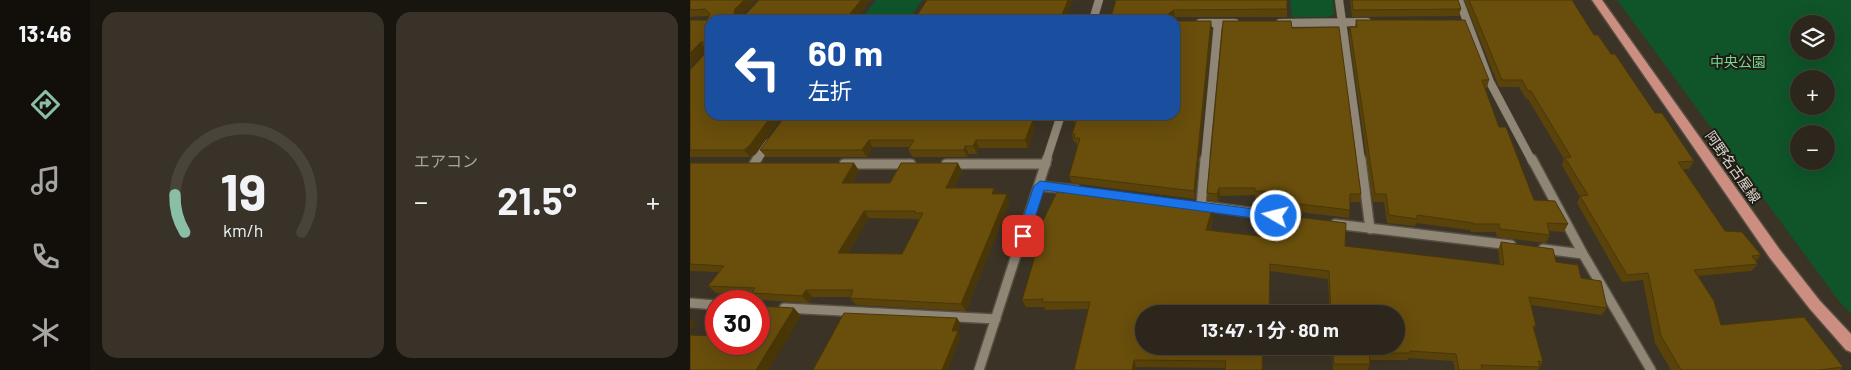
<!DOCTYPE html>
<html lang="ja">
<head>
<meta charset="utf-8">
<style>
  :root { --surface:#2c261c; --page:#383229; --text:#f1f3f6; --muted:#a6a5a3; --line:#48433b; --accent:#8abfa5 }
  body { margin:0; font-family:Barlow,"Noto Sans JP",sans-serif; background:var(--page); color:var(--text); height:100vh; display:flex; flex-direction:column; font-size:19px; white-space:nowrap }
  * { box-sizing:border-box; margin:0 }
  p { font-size:16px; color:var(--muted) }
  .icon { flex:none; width:28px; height:28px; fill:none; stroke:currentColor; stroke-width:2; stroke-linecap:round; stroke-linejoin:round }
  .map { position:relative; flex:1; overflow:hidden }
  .details { display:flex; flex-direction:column; gap:12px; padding:12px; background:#18150f; width:600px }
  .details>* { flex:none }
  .guide { position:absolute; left:15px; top:15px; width:475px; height:105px; border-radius:15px; box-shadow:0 5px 20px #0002,0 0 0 1px var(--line); background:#1a4fa0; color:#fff; overflow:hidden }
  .controls { position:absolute; left:1100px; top:15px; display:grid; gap:10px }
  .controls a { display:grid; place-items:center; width:45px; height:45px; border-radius:50%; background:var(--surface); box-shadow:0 5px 20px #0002,0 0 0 1px var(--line); font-size:25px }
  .speed { position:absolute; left:15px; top:290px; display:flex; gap:10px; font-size:25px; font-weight:700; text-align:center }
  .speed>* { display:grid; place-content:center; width:65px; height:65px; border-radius:50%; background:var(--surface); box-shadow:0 5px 20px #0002,0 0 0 1px var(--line); line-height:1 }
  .speed .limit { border:8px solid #d22; background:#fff; color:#111 }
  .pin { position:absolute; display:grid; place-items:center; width:42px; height:42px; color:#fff; margin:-21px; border-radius:10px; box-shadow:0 2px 8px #0006 }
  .me { position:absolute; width:55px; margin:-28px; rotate:278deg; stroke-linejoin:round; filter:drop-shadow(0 0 4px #0008) }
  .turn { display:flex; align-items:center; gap:18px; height:105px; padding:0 20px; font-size:22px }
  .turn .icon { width:65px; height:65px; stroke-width:2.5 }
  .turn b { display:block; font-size:35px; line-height:42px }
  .big { font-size:38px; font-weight:700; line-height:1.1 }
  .details .widget { flex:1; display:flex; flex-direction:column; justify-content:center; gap:8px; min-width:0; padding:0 18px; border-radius:15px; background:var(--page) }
  .details .dial { align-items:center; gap:0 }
  .dial svg { height:130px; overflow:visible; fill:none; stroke:var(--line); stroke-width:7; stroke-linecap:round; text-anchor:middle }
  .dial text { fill:var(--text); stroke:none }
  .heat { display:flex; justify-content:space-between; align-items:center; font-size:28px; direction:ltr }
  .details .tiles { flex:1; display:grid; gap:12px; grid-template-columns:repeat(2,1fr) }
  .trip { position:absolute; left:445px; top:305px; width:270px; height:50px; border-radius:25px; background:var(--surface); box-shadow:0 5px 20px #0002,0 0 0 1px var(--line); font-weight:700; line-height:50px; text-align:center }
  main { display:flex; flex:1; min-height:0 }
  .tabs { display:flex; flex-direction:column; width:90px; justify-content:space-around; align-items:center; background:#120f0b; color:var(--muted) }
  .tabs .icon { width:35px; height:35px }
  .tabs .on { color:var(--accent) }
  .tabs b { font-size:22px; color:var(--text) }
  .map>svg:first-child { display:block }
</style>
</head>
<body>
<main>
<nav class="tabs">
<b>13:46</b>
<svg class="icon on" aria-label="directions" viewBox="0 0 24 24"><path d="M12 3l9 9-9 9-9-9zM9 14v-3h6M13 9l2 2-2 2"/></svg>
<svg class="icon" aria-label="music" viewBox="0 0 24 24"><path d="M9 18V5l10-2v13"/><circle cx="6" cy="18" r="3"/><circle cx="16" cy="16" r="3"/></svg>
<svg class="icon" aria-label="phone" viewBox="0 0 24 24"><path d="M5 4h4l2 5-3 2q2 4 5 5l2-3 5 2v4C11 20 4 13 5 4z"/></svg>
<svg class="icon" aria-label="climate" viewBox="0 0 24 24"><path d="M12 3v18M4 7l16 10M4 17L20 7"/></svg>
</nav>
<section class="details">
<div class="tiles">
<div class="widget dial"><svg viewBox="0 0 100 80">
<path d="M14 69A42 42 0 1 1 86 69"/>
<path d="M14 69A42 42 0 0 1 8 46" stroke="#8abfa5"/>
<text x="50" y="56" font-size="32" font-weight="700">19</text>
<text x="50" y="72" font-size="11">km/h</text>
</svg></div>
<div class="widget"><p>エアコン</p>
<div class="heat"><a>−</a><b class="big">21.5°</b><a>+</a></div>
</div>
</div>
</section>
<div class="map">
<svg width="1161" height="370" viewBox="0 0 1161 370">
  <rect width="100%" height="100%" fill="#3b3325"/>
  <path fill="#0f5529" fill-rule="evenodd" d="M186,0h46l-9,14 -9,4h-42z
    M600,0h43l1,14 -5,3h-37z
    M927,0h234v314l-12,-13zM1109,24h27v27h-27zM1109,79h27v27h-27zM1109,134h27v27h-27z"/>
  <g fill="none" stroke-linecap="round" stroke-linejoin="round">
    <g stroke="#564f42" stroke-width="9">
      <path id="minor-far1" d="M649,0l22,161
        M769,0l31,82 42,79
        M403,20l6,-20
        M510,23h35
        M590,23l87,-1
        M66,161l13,-18
        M356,161l15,-46
        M515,161l13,-138"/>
    </g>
    <g stroke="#564f42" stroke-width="12">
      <path id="minor" d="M671,159l9,70
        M842,159l51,95 68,116
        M64,164l3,-5
        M154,164h67
        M256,164h100
        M350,186l37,4
        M511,206l4,-47
        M514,206l73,10
        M645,224l176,21
        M853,249l40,5
        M0,303l26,2
        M94,308l212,11
        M289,370l68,-211"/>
    </g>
    <g stroke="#564f42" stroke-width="3">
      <path id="major" d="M902,0h10l178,250 40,51 31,33v18l-5,-2 -36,-41 -40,-51z"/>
    </g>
    <use href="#minor-far1" stroke="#8f8676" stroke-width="8"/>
    <use href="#minor" stroke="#8f8676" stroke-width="9"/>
    <use href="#major" fill="#cc8e80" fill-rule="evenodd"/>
  </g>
  <path fill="#5a430a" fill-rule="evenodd" d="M0,0h65l-15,17 -1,1 4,-1 16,-17h111l-15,20h-145l46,133 -6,4h-60v-87l19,-20h-3l-16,17 17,-47 2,-4 -19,1z
    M426,0h171v17h-112l-4,3z
    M660,0h108l3,9 -2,7 -107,1z
    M774,0h108l22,35 17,19 44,59 39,48 -5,8h-6l42,62 36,24 -5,6 2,3 -7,7 -53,5 23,49 122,42 -3,3h-169l-16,-27 -12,-63 -21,2 -45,-79 3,-6 -18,-32 2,-6 -36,-60h-2l-7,-12h-20z
    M666,20l133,60 -2,8h-2l14,39 35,73 34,24 -4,8 -15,-1 1,4 -4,8 -49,-6 -1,-5h-25l-1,-2 -54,-7 -1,3 -28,-3 -3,-21h-11l-24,-167 1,-8h5z
    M522,28l-17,171 -123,-16 -3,-7 9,-30h-1l-1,-4h-2l-2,-8 3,-10 -3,-8z
    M602,28l69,166 -1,8h-10l-1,16 -84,-10v-9h-10v-4l-35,1 -2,6 -10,-2 -1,-7z
    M96,115h248l-2,5 3,8 -7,20h-49l-2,6h-8l-2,3h-54l-5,-7 2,-3h-37l-6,10h-101l-6,-7z
    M0,163h164l5,8 -7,12h38l72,-12 -8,17h40l3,6 13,7 -44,110 -110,-6 -6,-7 1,-1h-38l-4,6 -49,-3 -6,-5 -38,-2 -8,-7 11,-14 -29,-1zM179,218l48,1 2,2 -17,33 -54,-1z
    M523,207l1,7 -4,16 57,7 78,9 155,19 -2,-15 3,-8 55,20 25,16 26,30 -5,7 -71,-10 5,21 -2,3 9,33 -5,8h-83l-2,-9 -45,-3v2h-39l1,4 -2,6h-35l-1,-24h64v-32h-66l-2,-35 -58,-8 -126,43 119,32 -38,22 -89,-1v3h-62l14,-61 -42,1 -2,-3h-18l-4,-7 14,-47h-2l-3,-8z"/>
  <path fill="#4a3708" d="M54,0h11l-15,17 -1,3 -5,-5 1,-6z
    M171,0h9l-15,20h-10z
    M378,0h5l-8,20h-5z
    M484,10l1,7 -5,3 -1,-7z
    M521,21l1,7 -17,171 -1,-8z
    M11,42l5,8 -16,17v-14z
    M82,115h11l-27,38 -6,4 -6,-7z
    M338,115h6l-5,13 -3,-8z
    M343,120l2,8 -7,20 -3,-8z
    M179,140l4,7 -6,10 -5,-7z
    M286,140l3,8 -2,6 -4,-8z
    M275,146l4,8 -2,3 -3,-7z
    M164,163l5,8 -12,19 -5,-7z
    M268,163l4,8 -12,24 -4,-7z
    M304,188l4,8 -6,-2z
    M529,188l1,8 -2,6 -1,-8z
    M317,194l3,7 -44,110 -5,-7z
    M523,207l1,7 -7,23 -1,-7z
    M174,211l5,7 -25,42 -6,-7z
    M116,290l7,7 -4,6 -7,-7z
    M104,308l7,8 -32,54h-13z
    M0,318l6,5 -6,8z
    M267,318l4,6 -3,7 3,5 -13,34h-6l10,-39z
    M444,360l2,7v3h-4z"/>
  <path fill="#694e0c" stroke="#4a3708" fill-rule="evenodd" d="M0,0h54l-9,9 -1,6 4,3 5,-1 16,-17h102l-16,20h-135v95h62l-22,30 -6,5h-54v-80l18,-20 2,-4 -2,-4h-7l-11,11v-33h17l3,-6 -5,-5 -15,1z
    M237,0h141l-8,20h-146z
    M426,0h171v9l-113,1 -5,3v6l3,1h-62z
    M662,0h106l3,9 -108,1z
    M779,0h103l22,35h4l13,19h4l40,59h7l32,48 -16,1 47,69 17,1 19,23 -9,1 6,8 -64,6 20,31 7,24 83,-8 39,50 -24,3h-138l-20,-34 -13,-63 -21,2 -47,-79 8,-1 -23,-37 6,-1 -40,-66h-3l-6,-11h-20z
    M666,20h109l24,60h-7l17,47h7l28,73 21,1 13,23 -21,-1 3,12 -50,-6 -1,-5h-25l-1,-1 -56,-8v4l-28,-4 -3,-21h-11l-25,-167h7z
    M485,21h36l-17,170 -125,-15 11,-38h-6l1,-4h-3l6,-18h-6l1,-1h102z
    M533,21h68l1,7 47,-1 22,167h-11v16l-85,-10v-9h-10v-3h-36l-2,6 -10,-1z
    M96,115h242l-2,5h7l-8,20h-49l-3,6h-8l-1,4h-56l6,-10h-45l-7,10h-102z
    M0,163h164l-12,20h48l11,-20h57l-12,25h48l-2,6h15l-46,110 -111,-6 3,-8h-47l-4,6 -50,-3 3,-5 -47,-2 16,-20 -34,-2zM174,211h51l-1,2h9l-21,41 -64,-1z
    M376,188l147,19 -7,23 61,7 -1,-24 80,10 -1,23 119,14 40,5 -3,-23 52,7 3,13 22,3 3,13 20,3 6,27 -78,-11 7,29h-3l10,36 -5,-1 2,6 -59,-2 1,5h-23l-3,-16 -46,-3v2h-41l1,11h-36l-1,-18h63v-32h-65l-2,-43 -59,-7 -1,50h-125v32h119l-1,24h-37l1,-9 -92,-1 -2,10h-58l16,-68h-48l1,-3 -21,1 16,-54 -7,-1 26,-53 7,1z
    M69,306l35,2 -38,62h-66v-35l26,1v8h43z
    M154,313l113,5 -5,13h6l-16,39h-129z"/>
  <path fill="#1a73e8" stroke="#114b97" d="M350,181l236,31 6,4 -6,5 -232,-31 -15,46 -1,3h-9l-2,-3 17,-50z"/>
  <g text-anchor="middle" stroke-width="4" stroke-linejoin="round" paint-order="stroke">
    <g font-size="14" fill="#78d891" stroke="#1f1c15">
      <text x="1048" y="67">中央公園</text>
    </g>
    <g font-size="14" fill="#dad5cc" stroke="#1f1c15">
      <text transform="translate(1043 167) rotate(55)" y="5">阿野名古屋線</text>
    </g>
  </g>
</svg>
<div class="controls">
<a><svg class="icon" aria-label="layers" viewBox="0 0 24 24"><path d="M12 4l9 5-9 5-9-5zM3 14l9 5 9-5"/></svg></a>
<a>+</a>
<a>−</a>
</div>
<div class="speed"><div class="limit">30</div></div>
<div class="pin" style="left:333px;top:236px;background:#d93025"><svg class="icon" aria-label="arrive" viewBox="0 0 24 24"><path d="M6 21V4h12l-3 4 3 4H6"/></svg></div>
<svg class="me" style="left:586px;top:216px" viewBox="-20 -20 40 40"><circle r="17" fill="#1a73e8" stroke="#fff" stroke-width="3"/><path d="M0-11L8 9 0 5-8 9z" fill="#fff"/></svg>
<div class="trip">13:47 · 1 分 · 80 m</div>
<div class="guide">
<div class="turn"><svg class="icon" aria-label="left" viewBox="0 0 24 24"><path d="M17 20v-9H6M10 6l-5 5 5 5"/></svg><div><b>60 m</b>左折</div></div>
</div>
</div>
</main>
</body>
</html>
